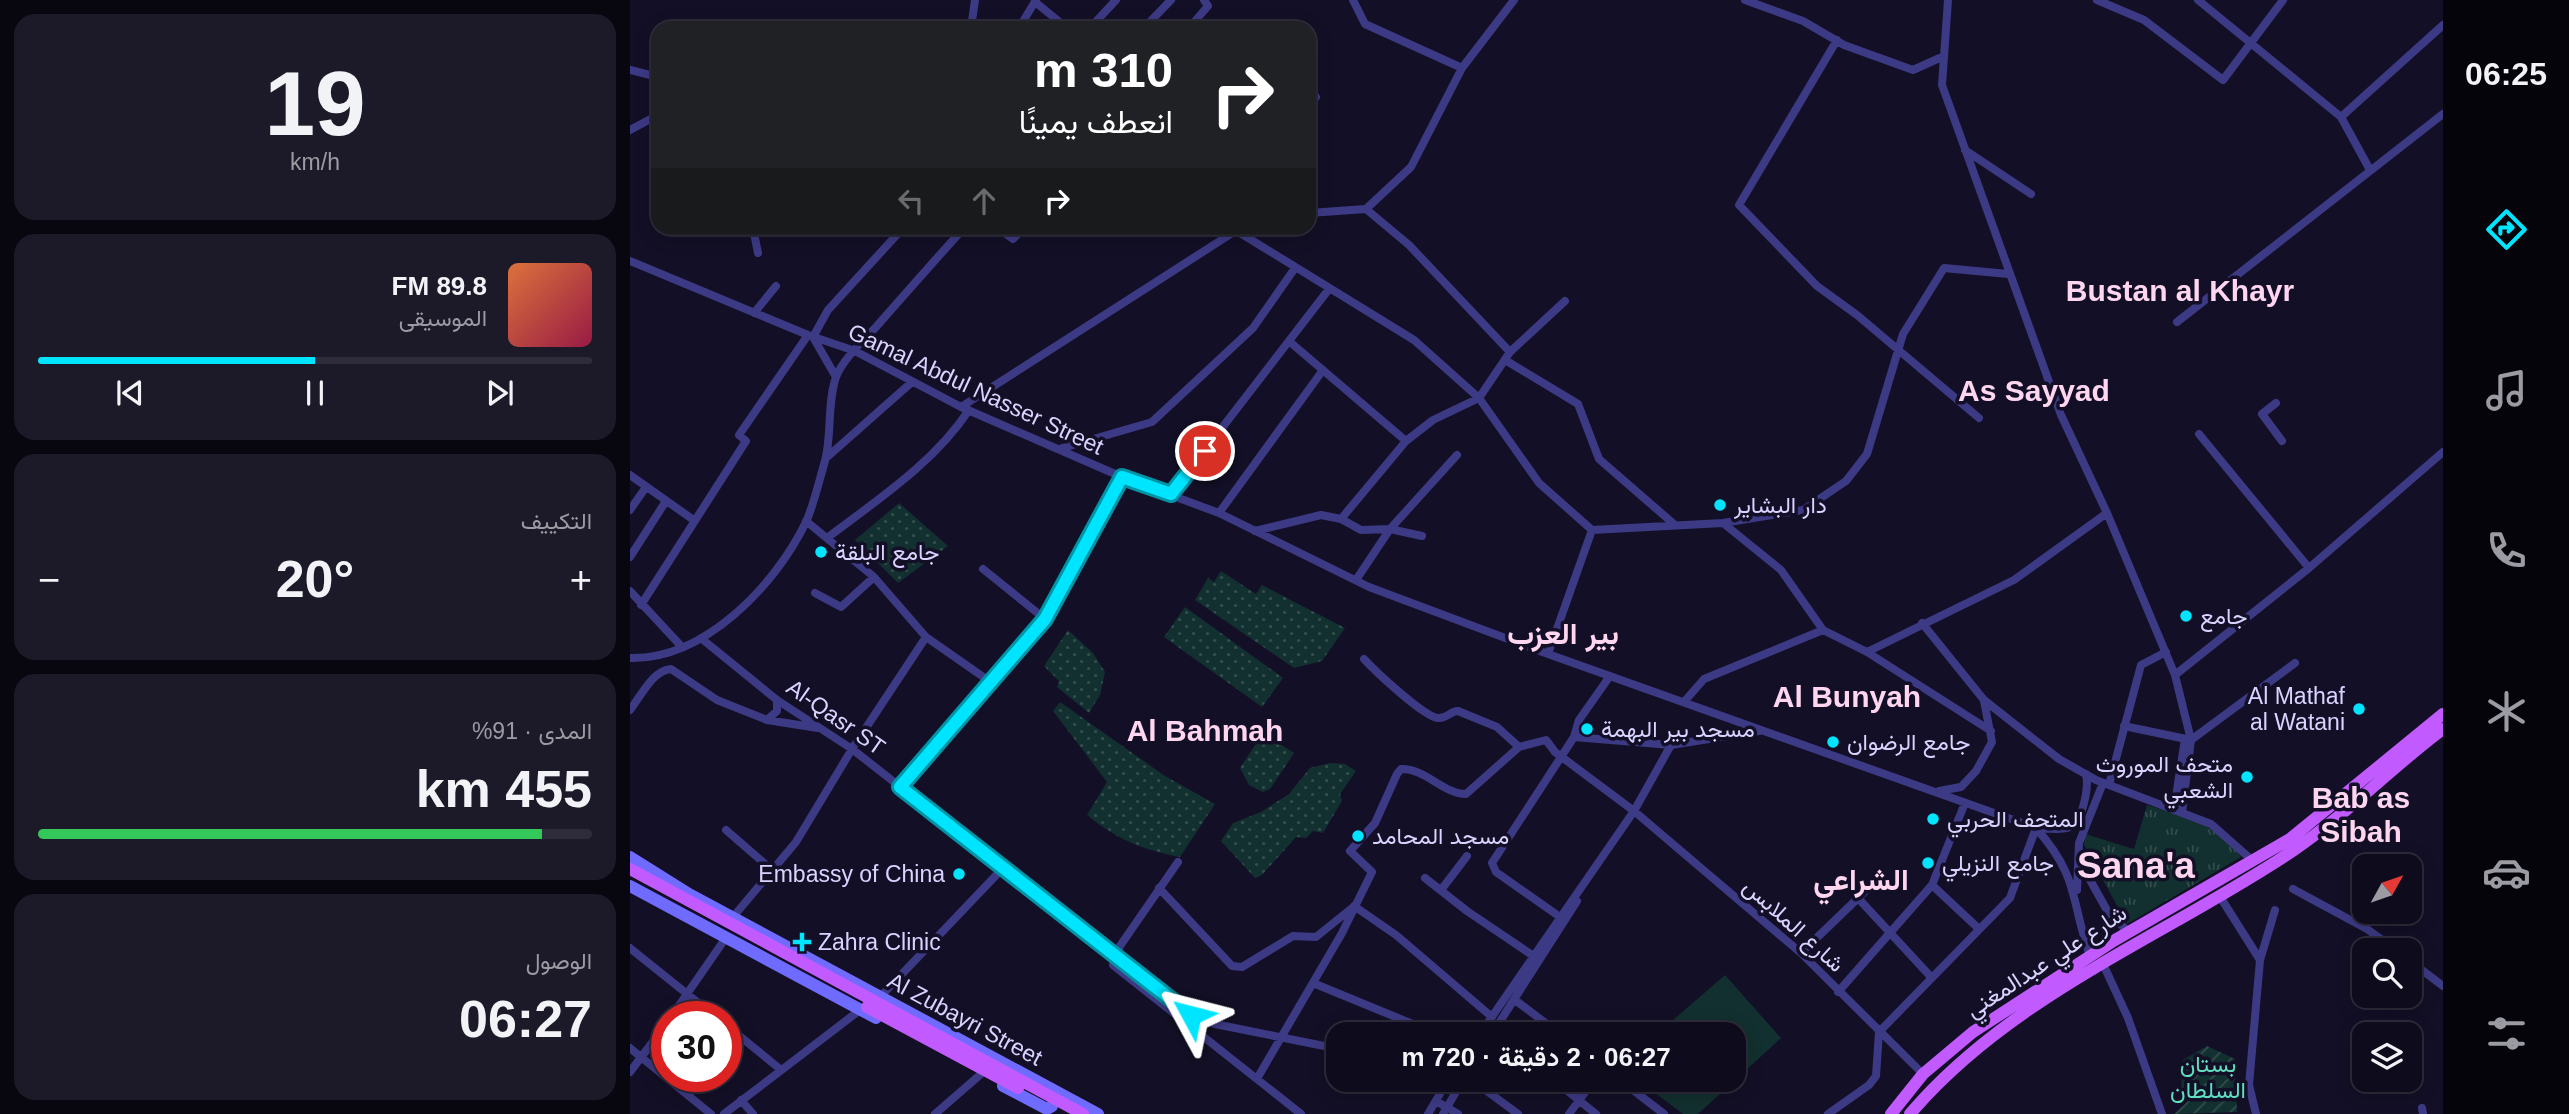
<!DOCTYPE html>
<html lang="ar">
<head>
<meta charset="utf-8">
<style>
  :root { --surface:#0e0b1c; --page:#1c1929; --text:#f1f3f6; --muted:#9b9ba3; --line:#2e2b3b; --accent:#00e5ff }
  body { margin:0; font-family:Arial,Vazirmatn,sans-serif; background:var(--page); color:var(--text); direction:rtl; height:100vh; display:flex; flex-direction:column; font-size:26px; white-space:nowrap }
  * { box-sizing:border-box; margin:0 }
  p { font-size:23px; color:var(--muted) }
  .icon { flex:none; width:38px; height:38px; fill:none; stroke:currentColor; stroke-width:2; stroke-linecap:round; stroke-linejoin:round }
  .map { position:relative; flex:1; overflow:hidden; direction:ltr }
  .details { display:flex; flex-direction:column; gap:14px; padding:14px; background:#08060f; width:630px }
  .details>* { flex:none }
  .banner { position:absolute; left:21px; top:21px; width:665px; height:214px; border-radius:21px; box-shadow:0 4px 18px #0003,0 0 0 2px var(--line); direction:rtl; background:#202124; color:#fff; overflow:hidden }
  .needle { width:46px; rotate:50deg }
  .tools { position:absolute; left:1722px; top:854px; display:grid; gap:14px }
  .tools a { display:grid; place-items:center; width:70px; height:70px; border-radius:14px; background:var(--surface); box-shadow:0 4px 18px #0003,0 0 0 2px var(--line); font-size:35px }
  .speed { position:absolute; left:21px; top:1001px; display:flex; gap:14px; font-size:35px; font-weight:700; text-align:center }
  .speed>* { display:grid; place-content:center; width:91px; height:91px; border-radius:50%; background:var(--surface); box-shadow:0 4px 18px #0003,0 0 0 2px var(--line); line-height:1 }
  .speed .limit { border:10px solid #d22; background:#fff; color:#111 }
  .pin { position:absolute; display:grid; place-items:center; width:60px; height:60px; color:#fff; margin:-30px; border:4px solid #fff; border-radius:50%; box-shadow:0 2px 7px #0007 }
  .me { position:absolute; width:77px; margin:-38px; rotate:308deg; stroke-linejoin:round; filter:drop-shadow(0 0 5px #0008) }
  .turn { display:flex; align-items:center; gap:24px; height:147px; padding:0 28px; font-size:32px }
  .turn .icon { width:91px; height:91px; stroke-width:2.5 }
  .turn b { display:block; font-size:49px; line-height:60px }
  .lanes { display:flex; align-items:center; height:66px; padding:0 28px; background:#0003; justify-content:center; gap:35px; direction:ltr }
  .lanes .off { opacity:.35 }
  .big { font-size:52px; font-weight:600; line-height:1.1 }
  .details .card { flex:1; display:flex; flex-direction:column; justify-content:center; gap:10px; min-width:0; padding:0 24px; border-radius:21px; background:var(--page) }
  .details .dial { align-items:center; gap:0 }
  .dial b { font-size:91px; line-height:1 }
  .song { display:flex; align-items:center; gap:21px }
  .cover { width:84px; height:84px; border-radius:10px; background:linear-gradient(135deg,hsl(20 70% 55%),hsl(340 70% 35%)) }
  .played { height:7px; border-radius:4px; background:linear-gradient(90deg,var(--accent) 50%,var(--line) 50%) }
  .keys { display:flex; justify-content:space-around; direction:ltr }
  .heat { display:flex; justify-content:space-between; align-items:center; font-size:38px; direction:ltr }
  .charge { height:10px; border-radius:5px; background:linear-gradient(90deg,#34c759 91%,var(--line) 0) }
  .trip { position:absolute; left:696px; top:1022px; width:420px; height:70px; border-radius:21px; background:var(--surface); box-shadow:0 4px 18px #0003,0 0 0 2px var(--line); font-weight:600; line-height:70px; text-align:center; direction:rtl }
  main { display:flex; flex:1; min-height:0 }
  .tabs { display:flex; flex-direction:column; width:126px; justify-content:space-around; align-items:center; background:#06040b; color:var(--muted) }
  .tabs .icon { width:49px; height:49px }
  .tabs .active { color:var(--accent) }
  .tabs b { font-size:32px; color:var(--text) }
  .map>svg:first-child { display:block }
</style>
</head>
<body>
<main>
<nav class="tabs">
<b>06:25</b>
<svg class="icon active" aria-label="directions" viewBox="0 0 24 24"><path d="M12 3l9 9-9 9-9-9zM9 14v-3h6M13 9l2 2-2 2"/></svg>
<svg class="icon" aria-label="music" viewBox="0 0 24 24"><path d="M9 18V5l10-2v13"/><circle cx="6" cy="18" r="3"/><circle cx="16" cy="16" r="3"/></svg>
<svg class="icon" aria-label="phone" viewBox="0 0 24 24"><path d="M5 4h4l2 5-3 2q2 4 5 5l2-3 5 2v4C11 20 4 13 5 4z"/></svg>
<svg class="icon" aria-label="climate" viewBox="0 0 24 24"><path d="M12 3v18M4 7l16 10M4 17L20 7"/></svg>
<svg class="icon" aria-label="car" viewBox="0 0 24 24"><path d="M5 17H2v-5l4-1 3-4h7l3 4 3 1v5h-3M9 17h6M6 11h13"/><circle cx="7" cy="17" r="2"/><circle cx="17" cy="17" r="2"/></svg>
<svg class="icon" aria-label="filters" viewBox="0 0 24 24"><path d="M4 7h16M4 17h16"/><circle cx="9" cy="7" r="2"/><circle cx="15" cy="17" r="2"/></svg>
</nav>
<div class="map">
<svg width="1813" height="1114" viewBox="0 0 1813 1114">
  <defs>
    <pattern id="grass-dots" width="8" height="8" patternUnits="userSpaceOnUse" patternTransform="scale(1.75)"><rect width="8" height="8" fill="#12302f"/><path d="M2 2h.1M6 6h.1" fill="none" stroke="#344d4e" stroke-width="1.8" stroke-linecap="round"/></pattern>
    <pattern id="park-tufts" width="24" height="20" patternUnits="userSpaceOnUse" patternTransform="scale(1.75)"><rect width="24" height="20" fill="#12302f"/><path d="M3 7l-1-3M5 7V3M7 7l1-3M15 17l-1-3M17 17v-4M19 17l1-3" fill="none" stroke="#344d4e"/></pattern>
    <pattern id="garden-furrows" width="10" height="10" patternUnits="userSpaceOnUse" patternTransform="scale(1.75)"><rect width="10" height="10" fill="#12302f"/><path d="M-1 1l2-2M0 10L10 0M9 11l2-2" fill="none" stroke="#344d4e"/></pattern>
  </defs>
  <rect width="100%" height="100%" fill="#130f26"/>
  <path fill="url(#grass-dots)" d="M269,503l49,43 -50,37 -43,-43z
    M591,571l35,23 6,-9 83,43 -23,33 -28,7 -99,-68 13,-22 6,4z
    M555,607l98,71 -21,29 -98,-70z
    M438,630l25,23 12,19 -5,23 -11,18 -32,-26 2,-6 -15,-15z
    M430,702l105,74 50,28 -35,53c-37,-7 -64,-18 -93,-42l20,-33 -54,-71z
    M633,733l31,20 -24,36 -7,3 -14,-7 -9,-17z
    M700,763l15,1 11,7 -16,23 2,7 -19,32 -10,-2 -7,7 -10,-1 -34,38 -7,3 -34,-37 12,-18 28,-11 28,-18 21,-26z"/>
  <path fill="url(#park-tufts)" d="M1517,805c39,13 69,17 94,52l-114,67 -43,-79 1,-11 49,15z"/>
  <path fill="url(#garden-furrows)" d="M1577,1046l28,13 2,53 -63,2 14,-13 -7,-13 2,-28z"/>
  <path fill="#12302f" d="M1095,975l56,63 -83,76h-15l-45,-34h96v-46h-77z"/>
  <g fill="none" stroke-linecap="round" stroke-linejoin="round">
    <path stroke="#3d3a85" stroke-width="8" d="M723,0l12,24 97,44
      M1115,0l58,21 41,24 69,25 31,-14
      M1318,0l-6,85 119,330 46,98 68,162 16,65 -9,72
      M1467,0l47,20 79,60 60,-80
      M1568,0l143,117 29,53
      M405,2l32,26
      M341,28l4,-28
      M389,28l17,-28
      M460,28l26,-28
      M514,28l27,-28
      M559,28l19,-22 -4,-6
      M1207,40l-98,165 78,81 40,29 122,103
      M0,70l28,7
      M679,105l7,-8
      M1711,117l102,-92
      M0,130l28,-15
      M1335,150l66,44
      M679,213l57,-4 45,-42 51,-99 52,-68
      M123,228l5,25
      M368,228l15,11 11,-11
      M602,228l182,112 65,58 60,85 53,47 131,-7 58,47 42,60 44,22 124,79
      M0,261l178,74 47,16 106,56 161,70 97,36 150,74 179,67 488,174c44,50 34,71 54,128
      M124,313l22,-27
      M1547,322l266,-208
      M183,337l15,-27 75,-82
      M183,337l23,40
      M660,342l116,99
      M880,352l55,-51
      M875,360l73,44 21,55 76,66
      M1646,403l-14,11 20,27
      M331,407l279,-179
      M1569,434l110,134
      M429,449l93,-27 101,-94 42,-60
      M196,458l86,-76
      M0,475l65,46
      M541,494l158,-205
      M0,510l16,-23
      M589,513l104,-143
      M711,519l20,11 29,-1 32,7
      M176,521l68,56 52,60 66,46
      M1093,523l80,-13 43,-29 21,-27 36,-120 41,-66 64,6
      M625,531l66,-16 20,4 65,-78 27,-21 46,-22 31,-46 -101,-107 -43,-36
      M197,538c50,-38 107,-75 142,-128
      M0,557l36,-56
      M353,569l62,50
      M726,580l34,-51 67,-74
      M0,591l52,56
      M185,593l26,14 33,-30
      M11,605l105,-164 -7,-6 69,-100
      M1292,623l62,77 75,59 37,21 115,44 42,37
      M72,639l75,61 75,49 339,266 24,9 124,25
      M1237,652l147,-72 93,-67
      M918,654l44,-124
      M0,658c74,2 145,-72 176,-136 8,-18 13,-41 19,-61 7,-26 2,-58 11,-84 7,-18 27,-36 40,-50 29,-33 58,-66 88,-99
      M734,659c11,12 60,58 74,59 9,1 12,-7 20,-7l39,16 22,20
      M1545,675l134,-107 134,-116
      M1054,702l20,-23 119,-49
      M0,710c11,-14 23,-40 41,-41l46,31 50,20 51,8
      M137,720l10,-9v-11
      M1494,726l67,14 104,-77
      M944,737l97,8 88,-14
      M1479,785l32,-120 25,-13
      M270,787l145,-168 77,-142
      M1309,791l22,-4 15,-16 16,-29 -8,-41
      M1544,809l11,-70
      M96,830l46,40
      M1449,860l30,54 20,18
      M548,862l-58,84 -7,19 188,149
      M795,878l42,33 68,46
      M1302,885l46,43
      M529,888l73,78 10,1 51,-31 23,1 36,-29
      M1663,889l74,40 29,21
      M811,890l26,-34
      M1447,890l2,-47 24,-60
      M1589,895l41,65
      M1227,897l74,80
      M724,906l42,29 96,82
      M103,917l63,-75 56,-93 74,-112
      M930,917l-64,-45 -4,-9 82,-126 5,-17 31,-44
      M0,948l86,69
      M1171,953l79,-76
      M1780,961l33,25
      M1473,964l25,54 34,96
      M683,983l124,51
      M1208,992l94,-107 33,-82
      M250,997l124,-130
      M885,1000l45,34
      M41,1017l54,-78
      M96,1025l54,44
      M850,1034l154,-223 37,-66
      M862,1034l85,-133
      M0,1048l81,66
      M0,1072l37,-49
      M628,1077l84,-144 30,-61 -22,-21 25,-28 22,-49 4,-5c24,-1 42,25 65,25l53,-47 27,-7 9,12 79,59 167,142 122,121
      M842,1080l46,34
      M924,1080l42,34
      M990,1080l44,34
      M111,1100l12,14
      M806,1101l22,13
      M1792,1108l1,6
      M94,1114l136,-104
      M305,1114l46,-40
      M798,1114l20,-34
      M813,1114l20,-34
      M939,1114l25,-34
      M1198,1114l41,-29 7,-9 3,-44 131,-134 26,-70c9,0 26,3 34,-1 13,-6 19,-40 16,-53
      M1626,1114l-7,-29 11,-125 15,-50"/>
    <path stroke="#6f6bff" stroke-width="12" d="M0,857l59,37 409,220
      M0,886l246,132
      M373,1086l44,23 5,-3"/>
    <path stroke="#c25bff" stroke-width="12" d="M0,869l453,245
      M237,1007l151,81
      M1261,1114l32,-40 50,-42 142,-92 175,-101 153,-125
      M1280,1114c102,-120 256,-178 384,-264 53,-36 98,-83 149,-121"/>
  </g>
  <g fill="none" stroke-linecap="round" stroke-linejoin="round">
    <g stroke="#0095a6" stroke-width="18">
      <path id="route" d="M561,1015l-291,-228 145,-168 77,-142 49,17 34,-43"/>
    </g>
    <use href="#route" stroke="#00e5ff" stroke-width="12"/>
  </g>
  <g fill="#00e5ff" stroke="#130f26" stroke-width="2.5">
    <circle cx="1090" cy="505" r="7"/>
    <circle cx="191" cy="552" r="7"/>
    <circle cx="1556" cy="616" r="7"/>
    <circle cx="1729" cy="709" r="7"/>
    <circle cx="957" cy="729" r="7"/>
    <circle cx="1203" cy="742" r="7"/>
    <circle cx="1617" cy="777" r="7"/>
    <circle cx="1303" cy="819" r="7"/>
    <circle cx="728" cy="836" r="7"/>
    <circle cx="1298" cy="863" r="7"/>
    <circle cx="329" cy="874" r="7"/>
    <path d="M168.5 931.5h7v7h7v7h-7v7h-7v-7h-7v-7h7z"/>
  </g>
  <g text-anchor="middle" stroke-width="7" stroke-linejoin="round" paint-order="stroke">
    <g font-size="23" fill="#d9d4ff" stroke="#130f26">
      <text transform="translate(346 389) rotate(25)" y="8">Gamal Abdul Nasser Street</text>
      <text transform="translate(206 717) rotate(35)" y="8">Al-Qasr ST</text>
      <text transform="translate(1164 925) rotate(42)" y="8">شارع الملابس</text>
      <text transform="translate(1416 961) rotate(-33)" y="8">شارع علي عبدالمغني</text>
      <text transform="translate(335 1019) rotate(28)" y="8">Al Zubayri Street</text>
    </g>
    <g font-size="23" fill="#d9d4ff" stroke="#130f26" text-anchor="start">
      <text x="1104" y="513">دار البشاير</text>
      <text x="205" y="560">جامع البلقة</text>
      <text x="1570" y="624">جامع</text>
      <text x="1715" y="704" text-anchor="end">Al Mathaf<tspan x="1715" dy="26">al Watani</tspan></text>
      <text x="971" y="737">مسجد بير البهمة</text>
      <text x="1217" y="750">جامع الرضوان</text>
      <text x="1603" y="772" text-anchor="end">متحف الموروث<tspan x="1603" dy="26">الشعبي</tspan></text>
      <text x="1317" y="827">المتحف الحربي</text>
      <text x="742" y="844">مسجد المحامد</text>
      <text x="1312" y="871">جامع النزيلي</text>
      <text x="315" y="882" text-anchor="end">Embassy of China</text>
      <text x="188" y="950">Zahra Clinic</text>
    </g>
    <g font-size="23" fill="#5fe0c0" stroke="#130f26">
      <text x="1578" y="1072">بستان<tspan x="1578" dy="26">السلطان</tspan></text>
    </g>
    <g font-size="30" font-weight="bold" fill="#ffd6f0" stroke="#130f26">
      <text x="1550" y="301">Bustan al Khayr</text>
      <text x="1404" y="401">As Sayyad</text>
      <text x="933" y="644">بير العزب</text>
      <text x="1217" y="707">Al Bunyah</text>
      <text x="575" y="741">Al Bahmah</text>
      <text x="1731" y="808">Bab as<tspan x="1731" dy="34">Sibah</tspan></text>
      <text x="1231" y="890">الشراعي</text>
    </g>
    <g font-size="37" font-weight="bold" fill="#ffd6f0" stroke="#130f26">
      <text x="1506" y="878">Sana'a</text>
    </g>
  </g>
</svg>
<div class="tools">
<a><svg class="needle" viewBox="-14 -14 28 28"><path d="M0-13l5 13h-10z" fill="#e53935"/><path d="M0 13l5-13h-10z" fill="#9b9ba3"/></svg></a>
<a><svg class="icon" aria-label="search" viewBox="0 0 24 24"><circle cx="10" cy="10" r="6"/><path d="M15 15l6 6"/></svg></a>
<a><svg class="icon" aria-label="layers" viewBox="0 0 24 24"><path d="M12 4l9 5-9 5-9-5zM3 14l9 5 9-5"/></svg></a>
</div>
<div class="speed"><div class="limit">30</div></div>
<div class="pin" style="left:575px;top:451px;background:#d93025"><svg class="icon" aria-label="arrive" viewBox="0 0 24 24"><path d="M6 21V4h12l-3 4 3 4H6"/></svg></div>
<svg class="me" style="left:561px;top:1015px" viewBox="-20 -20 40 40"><path d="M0-17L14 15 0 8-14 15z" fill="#00e5ff" stroke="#fff" stroke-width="4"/></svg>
<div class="trip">06:27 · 2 دقيقة · 720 m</div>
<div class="banner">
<div class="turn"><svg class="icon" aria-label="right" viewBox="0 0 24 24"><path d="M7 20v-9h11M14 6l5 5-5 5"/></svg><div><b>310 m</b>انعطف يمينًا</div></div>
<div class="lanes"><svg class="icon off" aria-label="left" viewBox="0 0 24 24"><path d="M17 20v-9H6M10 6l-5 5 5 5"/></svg><svg class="icon off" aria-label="ahead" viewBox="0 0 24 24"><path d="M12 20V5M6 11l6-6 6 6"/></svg><svg class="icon" aria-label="right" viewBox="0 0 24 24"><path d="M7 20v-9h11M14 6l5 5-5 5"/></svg></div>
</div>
</div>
<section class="details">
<div class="card dial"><b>19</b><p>km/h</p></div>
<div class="card">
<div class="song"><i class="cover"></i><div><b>89.8 FM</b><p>الموسيقى</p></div></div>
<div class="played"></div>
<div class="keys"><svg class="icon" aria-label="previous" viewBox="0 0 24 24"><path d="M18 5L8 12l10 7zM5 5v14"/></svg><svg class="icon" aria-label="pause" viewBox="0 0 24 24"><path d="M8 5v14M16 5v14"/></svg><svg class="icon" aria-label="next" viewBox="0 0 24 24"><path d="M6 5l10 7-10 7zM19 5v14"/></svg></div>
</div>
<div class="card"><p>التكييف</p>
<div class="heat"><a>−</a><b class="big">20°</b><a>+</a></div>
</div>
<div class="card"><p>المدى · 91%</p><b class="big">455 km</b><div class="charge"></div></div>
<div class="card"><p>الوصول</p><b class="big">06:27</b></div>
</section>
</main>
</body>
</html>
